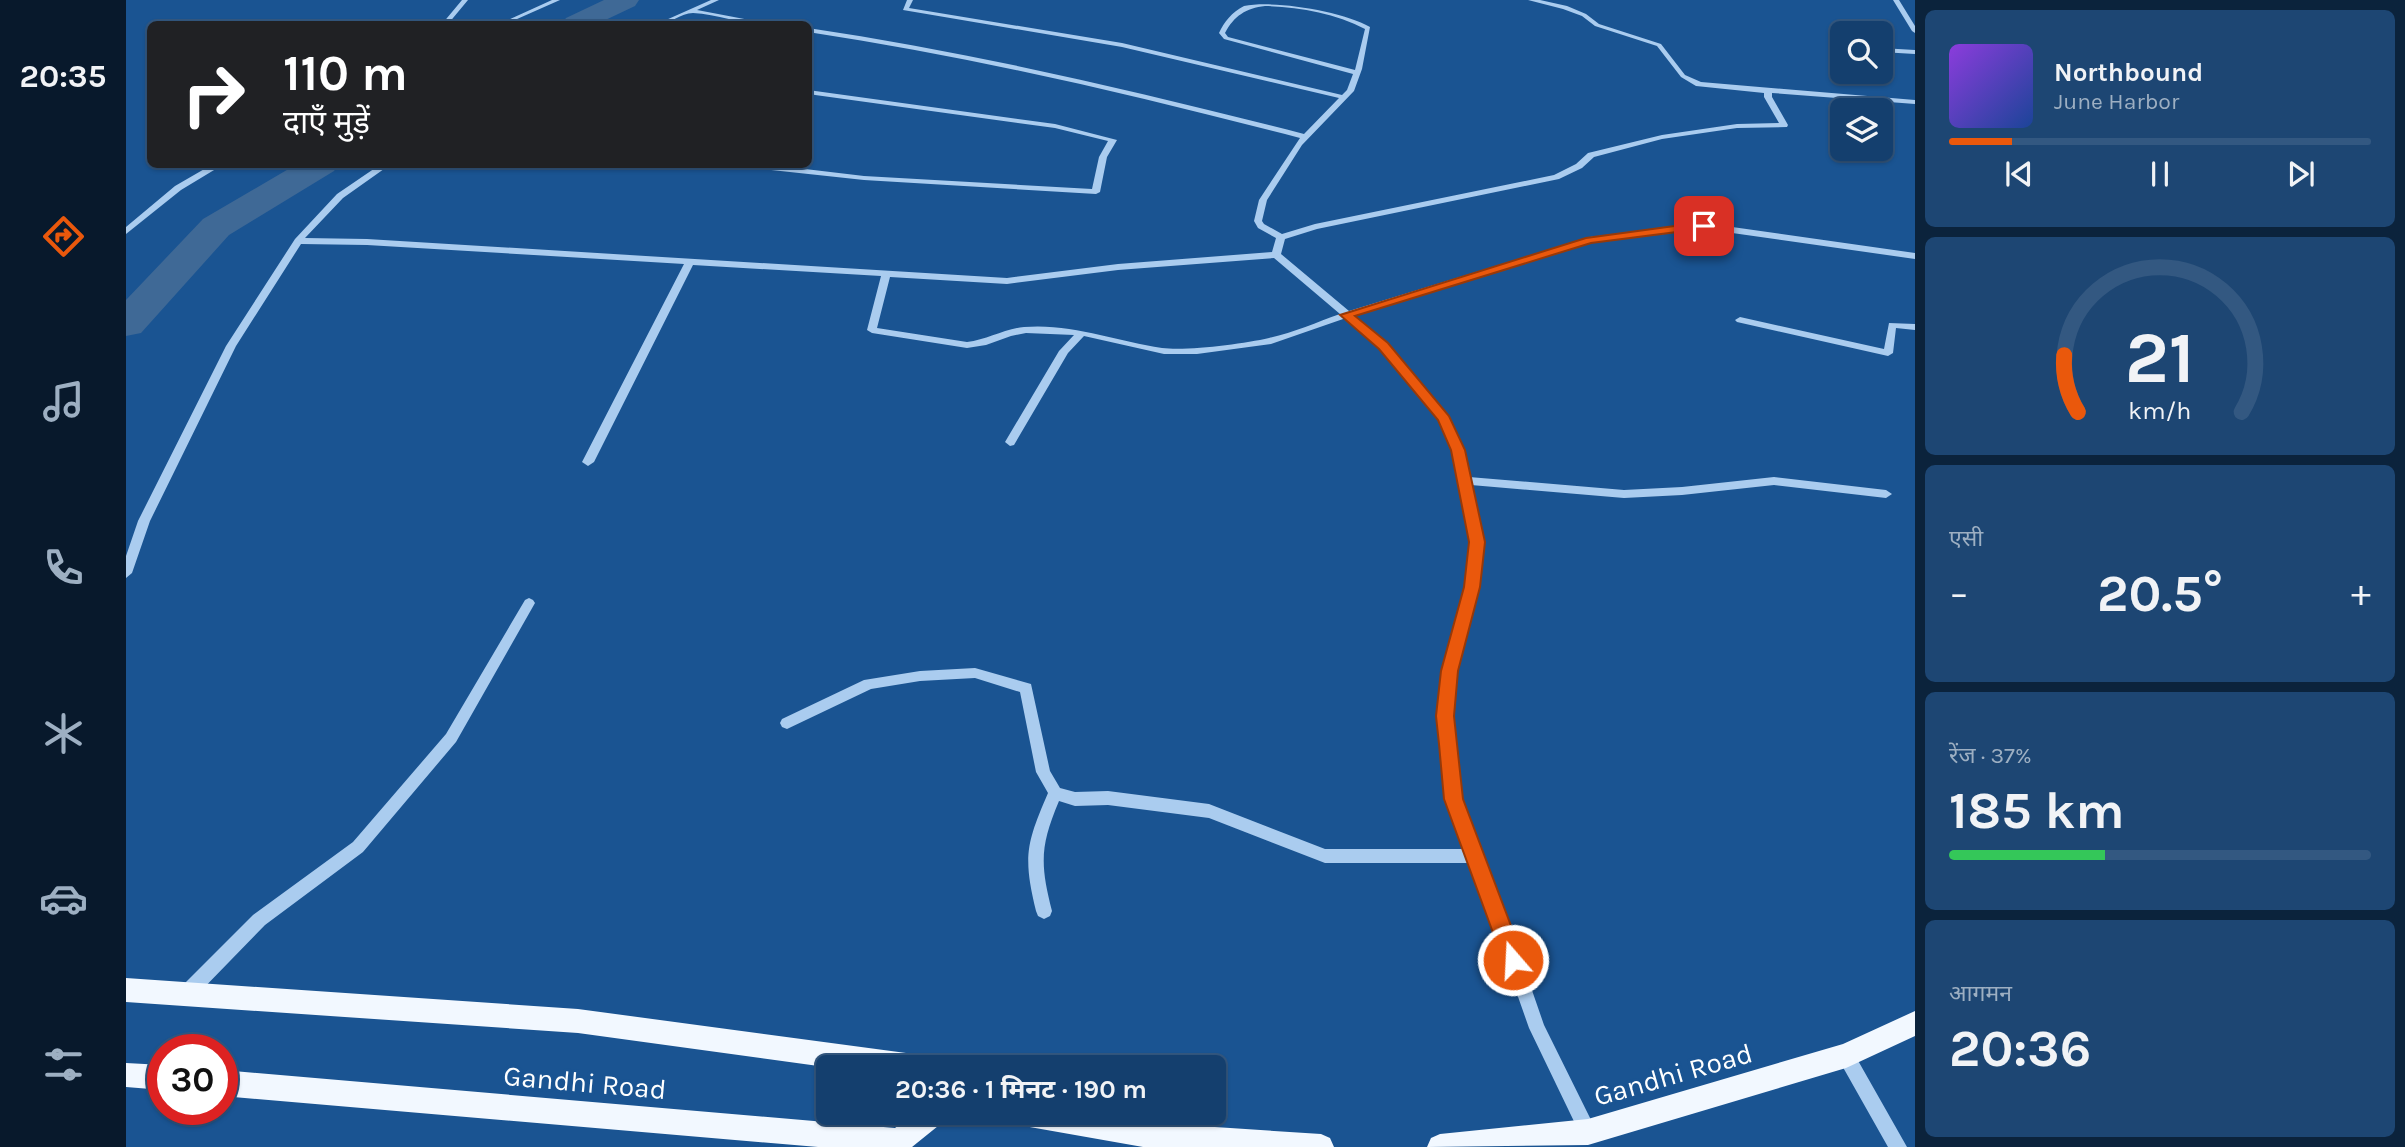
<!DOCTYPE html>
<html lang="hi">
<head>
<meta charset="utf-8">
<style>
  :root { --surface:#143f6e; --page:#1d4673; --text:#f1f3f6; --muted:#9dafc2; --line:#335881; --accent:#ea580c }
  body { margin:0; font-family:Karla,"Noto Sans Devanagari",sans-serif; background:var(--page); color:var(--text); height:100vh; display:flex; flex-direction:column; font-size:26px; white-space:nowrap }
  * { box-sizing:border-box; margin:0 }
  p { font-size:23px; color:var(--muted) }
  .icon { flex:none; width:38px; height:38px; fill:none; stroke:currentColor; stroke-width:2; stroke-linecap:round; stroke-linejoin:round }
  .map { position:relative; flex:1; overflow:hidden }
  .details { display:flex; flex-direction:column; gap:10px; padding:10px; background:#0b233c; width:490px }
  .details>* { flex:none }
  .top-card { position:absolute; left:21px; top:21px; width:665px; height:147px; border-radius:10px; box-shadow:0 2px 5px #0004,0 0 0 2px var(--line); background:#202124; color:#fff; overflow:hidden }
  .controls { position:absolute; left:1704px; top:21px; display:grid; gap:14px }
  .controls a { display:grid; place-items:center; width:63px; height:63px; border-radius:10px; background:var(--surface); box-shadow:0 2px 5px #0004,0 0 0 2px var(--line); font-size:35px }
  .speed { position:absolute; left:21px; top:1034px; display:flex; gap:14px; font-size:35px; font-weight:700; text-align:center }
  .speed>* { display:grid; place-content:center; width:91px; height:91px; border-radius:50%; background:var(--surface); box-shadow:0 2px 5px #0004,0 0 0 2px var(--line); line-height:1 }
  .speed .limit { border:10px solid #d22; background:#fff; color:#111 }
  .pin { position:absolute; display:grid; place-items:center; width:60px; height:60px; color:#fff; margin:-30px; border-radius:14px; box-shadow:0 4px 10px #0006 }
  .me { position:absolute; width:77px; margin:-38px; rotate:341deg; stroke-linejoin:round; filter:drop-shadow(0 0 5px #0008) }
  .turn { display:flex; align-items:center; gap:24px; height:147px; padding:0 21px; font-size:32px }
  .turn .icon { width:91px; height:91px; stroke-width:2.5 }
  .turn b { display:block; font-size:49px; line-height:60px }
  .big { font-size:52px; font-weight:700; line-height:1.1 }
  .details .card { flex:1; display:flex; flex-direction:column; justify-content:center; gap:10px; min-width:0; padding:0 24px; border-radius:10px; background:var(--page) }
  .details .dial { align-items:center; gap:0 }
  .dial svg { height:182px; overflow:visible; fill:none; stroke:var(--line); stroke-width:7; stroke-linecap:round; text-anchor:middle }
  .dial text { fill:var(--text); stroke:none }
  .song { display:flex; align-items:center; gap:21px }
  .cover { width:84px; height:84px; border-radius:10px; background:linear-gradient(135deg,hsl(270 70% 55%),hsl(220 70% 35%)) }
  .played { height:7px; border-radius:4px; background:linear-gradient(90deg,var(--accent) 15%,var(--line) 15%) }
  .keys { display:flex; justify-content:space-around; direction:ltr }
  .heat { display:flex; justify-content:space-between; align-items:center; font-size:38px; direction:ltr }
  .charge { height:10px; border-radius:5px; background:linear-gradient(90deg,#34c759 37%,var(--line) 0) }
  .trip { position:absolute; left:690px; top:1055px; width:410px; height:70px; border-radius:10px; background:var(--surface); box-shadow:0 2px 5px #0004,0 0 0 2px var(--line); font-weight:700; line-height:70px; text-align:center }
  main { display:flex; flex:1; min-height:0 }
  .menu { display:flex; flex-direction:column; width:126px; justify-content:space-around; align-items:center; background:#08192c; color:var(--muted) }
  .menu .icon { width:49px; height:49px }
  .menu .selected { color:var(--accent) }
  .menu b { font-size:32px; color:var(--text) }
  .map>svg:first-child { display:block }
</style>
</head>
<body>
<main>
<nav class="menu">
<b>20:35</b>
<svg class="icon selected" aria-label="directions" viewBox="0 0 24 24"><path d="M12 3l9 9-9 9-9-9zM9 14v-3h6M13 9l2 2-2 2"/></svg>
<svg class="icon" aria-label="music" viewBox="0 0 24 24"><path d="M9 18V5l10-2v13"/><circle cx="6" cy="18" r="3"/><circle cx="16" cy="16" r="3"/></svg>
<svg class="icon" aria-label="phone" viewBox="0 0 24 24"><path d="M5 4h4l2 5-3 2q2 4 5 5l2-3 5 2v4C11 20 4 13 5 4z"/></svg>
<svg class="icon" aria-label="climate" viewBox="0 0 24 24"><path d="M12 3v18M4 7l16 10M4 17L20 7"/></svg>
<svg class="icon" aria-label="car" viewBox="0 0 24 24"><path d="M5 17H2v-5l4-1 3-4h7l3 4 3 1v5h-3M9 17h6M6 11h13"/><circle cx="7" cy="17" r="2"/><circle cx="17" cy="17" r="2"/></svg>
<svg class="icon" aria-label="filters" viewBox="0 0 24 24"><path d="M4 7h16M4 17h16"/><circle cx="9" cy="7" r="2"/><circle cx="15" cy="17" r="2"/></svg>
</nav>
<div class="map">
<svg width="1789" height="1147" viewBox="0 0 1789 1147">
  <rect width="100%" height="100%" fill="#1a5492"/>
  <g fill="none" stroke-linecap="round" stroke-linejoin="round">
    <path fill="#3f6996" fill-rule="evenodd" d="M478,0h35l-4,6 -38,18h-35l4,-6z
      M171,164h42l-5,7 -105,64 -88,98 -15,3v-36l77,-81z"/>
    <path fill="#aaccef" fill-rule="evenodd" d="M336,0h6l-20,24h-6z
      M426,0h8l-54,24h-7z
      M585,0h8l-22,10 73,14c-25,2 -51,-10 -77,-11 -13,0 -23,12 -36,11z
      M781,0h6l-4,8 213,35 220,52 5,-5 6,-16 -129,-35 -5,-6c5,-11 13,-21 25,-27 31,-6 98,5 126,21l-8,42 -8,22 -52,54 -35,55 -5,21 2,3 18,10 33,-10 239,-49 22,-11 12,-11 74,-18 75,-11 42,-1 -15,-26v-4l-68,-7 -15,-9 -24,-31 -62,-20 -13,-10 -19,-7 -35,-9h12l27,6 19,8 13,10 62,20 24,31 16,7 214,18v4l-143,-11v4l16,28 -1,2 -50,1 -75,11 -68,18 -12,11 -23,11 -242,50 -32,10 -4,15 68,57 241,-74 114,-14 211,30v6l-211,-30 -113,14 -237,73 32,28 62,73 15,33 6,27 155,13 58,-3 92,-10 112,13 6,4 -6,4 -112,-13 -92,10 -58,3 -153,-13 12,57 -5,45 -21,84 -5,45 9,83 37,93 46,133 50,101 3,6 -3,6 -6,3 -6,-3 -53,-110 -58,-165h-146l-116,-45 -101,-13 -33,1 -16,-5c-19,45 -19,63 -7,110l-2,5 -6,3 -6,-3 -2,-5c-13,-54 -10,-67 12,-118l-12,-21 -16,-80 -45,-14 -55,3 -49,8 -84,40 -5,-2 -2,-4 2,-4 82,-39 56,-9 55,-3 56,16 19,87 10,17 15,4 33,-1 101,13 116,45h141l-19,-50 -9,-83 5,-45 23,-84 5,-45 -18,-92 -14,-30 -59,-72 -34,-30 -75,26 -74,10h-33l-80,-18 -16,17 -54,92 -4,1 -5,-4 54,-91 15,-16 -48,-2 -15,3 -25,9 -19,3 -95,-15 -5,-3 14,-54 -188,-11 -99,197 -6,4 -6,-4 102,-198 -317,-19 -66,-1 -65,102 -86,175 -18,52 -6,5v-22l12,-35 88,-175 69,-107 42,-45 44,-30h10l-48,34 -38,40 62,1 640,39 111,-14 154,-12 4,-14 -18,-10 -4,-7 5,-21 41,-62c-162,-42 -325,-81 -492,-106v-4c168,25 332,64 496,106l35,-36 -217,-51 -219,-37zM1139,6c33,1 70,7 100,23l-10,41 -127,-33 -3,-4c9,-17 21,-25 40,-27zM1148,258l66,56c-23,8 -47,19 -71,24 -26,6 -81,13 -107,10 -46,-7 -91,-25 -138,-21 -20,2 -37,13 -57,15l-90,-14 13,-51 117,7 111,-14z
      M1767,0h6l16,26v7l-3,-2z
      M1755,48l34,2v4l-34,-2z
      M682,90l247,34 62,16 -10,17 -7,35 -4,2 -232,-14 -130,-14 29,-2 101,12 228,13 7,-32 9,-16 -53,-13 -247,-34z
      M87,164h11l-43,26 -55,44v-7l49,-41z
      M1614,317l144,32 5,-26 26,1v6l-19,-2 -3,25 -5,3 -151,-34 -2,-2z
      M403,598l4,2 2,3 -79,139 -93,110 -98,73 -72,74 -6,2 -6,-2 -2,-6 2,-6 72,-72 100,-73 93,-108 79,-134z
      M1720,1047l6,3 55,97h-19l-48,-85 -3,-6 3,-6z"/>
    <path fill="#f2f8ff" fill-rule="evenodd" d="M0,978l452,31 328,44 9,3 6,12h-88l-255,-35 -452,-31z
      M1789,1011v25l-69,32 -258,77 -161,2 4,-9 9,-4 148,-15 255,-75z
      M0,1063l37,2v25l-37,-3z
      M96,1070l673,58 19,-15h33l-4,9 -31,25h-94l-596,-51z
      M885,1113h86l57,10 167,11 9,4 4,9h-191l-119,-21 -9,-4z"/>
  </g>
  <path fill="#ea580c" stroke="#983908" stroke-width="2" d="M1578,222l5,4 -1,2 -117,15 -236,73 33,27 61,73 16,34 20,92 -5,45 -22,84 -4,45 3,28 6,55 61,161 -3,7 -8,3 -7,-3 -3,-7 -59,-161 -5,-55 -3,-28 5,-45 23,-84 5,-45 -18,-92 -13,-30 -59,-71 -39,-34 246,-77z"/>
  <g text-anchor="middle" stroke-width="6" stroke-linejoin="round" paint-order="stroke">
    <g font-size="28" fill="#fff" stroke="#1a5492">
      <text transform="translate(1547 1074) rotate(-16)" y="10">Gandhi Road</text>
      <text transform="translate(459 1082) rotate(5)" y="10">Gandhi Road</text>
    </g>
  </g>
</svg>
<div class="controls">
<a><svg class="icon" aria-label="search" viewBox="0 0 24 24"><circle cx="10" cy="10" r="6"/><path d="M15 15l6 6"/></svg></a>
<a><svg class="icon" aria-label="layers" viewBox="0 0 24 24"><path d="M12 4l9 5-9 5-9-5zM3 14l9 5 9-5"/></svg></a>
</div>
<div class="speed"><div class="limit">30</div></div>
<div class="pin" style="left:1578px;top:226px;background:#d93025"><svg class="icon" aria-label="arrive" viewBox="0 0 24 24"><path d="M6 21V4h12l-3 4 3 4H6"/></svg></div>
<svg class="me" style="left:1387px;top:960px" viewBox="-20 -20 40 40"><circle r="17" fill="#ea580c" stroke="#fff" stroke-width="3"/><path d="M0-11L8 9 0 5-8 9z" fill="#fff"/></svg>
<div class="trip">20:36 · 1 मिनट · 190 m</div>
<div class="top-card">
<div class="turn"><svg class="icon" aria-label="right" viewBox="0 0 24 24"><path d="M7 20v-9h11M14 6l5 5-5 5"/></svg><div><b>110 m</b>दाएँ मुड़ें</div></div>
</div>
</div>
<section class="details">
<div class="card">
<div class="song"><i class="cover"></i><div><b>Northbound</b><p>June Harbor</p></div></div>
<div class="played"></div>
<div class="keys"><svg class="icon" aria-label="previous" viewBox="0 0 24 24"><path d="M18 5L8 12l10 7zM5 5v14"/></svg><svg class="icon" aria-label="pause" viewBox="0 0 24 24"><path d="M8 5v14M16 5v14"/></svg><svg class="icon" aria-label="next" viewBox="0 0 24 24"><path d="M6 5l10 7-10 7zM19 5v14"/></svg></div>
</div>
<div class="card dial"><svg viewBox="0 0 100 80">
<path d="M14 69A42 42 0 1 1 86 69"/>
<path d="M14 69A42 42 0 0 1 8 44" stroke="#ea580c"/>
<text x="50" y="56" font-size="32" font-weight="700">21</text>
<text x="50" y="72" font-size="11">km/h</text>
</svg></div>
<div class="card"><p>एसी</p>
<div class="heat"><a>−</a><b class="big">20.5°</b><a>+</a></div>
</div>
<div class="card"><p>रेंज · 37%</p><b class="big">185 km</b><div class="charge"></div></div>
<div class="card"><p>आगमन</p><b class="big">20:36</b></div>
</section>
</main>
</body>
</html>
